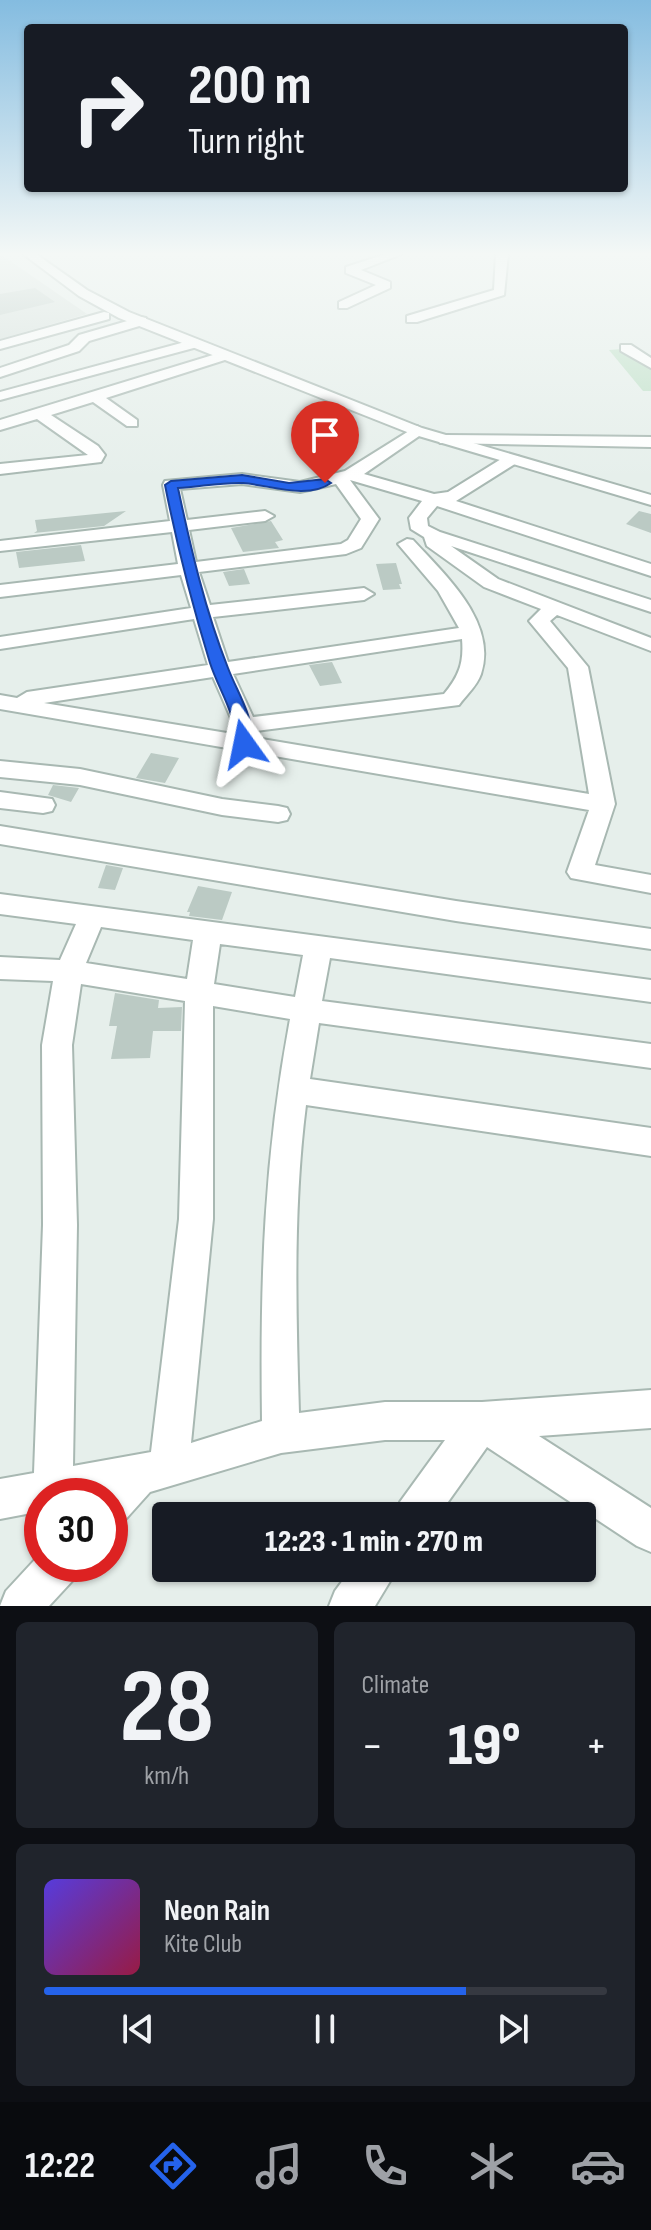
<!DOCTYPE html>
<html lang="en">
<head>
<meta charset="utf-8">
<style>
  :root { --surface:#171b24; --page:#20242c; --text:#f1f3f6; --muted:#9ea1a6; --line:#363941; --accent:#2563eb }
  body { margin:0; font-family:"Sofia Sans Condensed",sans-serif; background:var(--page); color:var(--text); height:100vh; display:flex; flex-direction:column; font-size:30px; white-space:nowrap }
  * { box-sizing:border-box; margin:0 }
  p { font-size:26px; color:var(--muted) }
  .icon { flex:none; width:44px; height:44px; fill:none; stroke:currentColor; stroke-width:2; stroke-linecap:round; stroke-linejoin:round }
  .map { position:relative; height:1606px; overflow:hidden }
  .drawer { display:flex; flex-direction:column; gap:16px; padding:16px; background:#0d0f14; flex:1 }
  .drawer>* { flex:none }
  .hud { position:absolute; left:24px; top:24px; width:604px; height:168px; border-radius:8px; box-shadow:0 2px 6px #0004; background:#171b24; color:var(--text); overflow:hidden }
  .speed { position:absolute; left:24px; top:1478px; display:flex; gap:16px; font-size:40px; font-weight:700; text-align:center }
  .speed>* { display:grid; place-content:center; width:104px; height:104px; border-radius:50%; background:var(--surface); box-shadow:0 2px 6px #0004; line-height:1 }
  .speed .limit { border:12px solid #d22; background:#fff; color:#111 }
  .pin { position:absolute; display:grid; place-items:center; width:68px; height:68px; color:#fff; margin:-82px -34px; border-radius:50% 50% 50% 0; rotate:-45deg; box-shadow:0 0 8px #0007 }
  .pin .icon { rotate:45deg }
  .me { position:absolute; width:88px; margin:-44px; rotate:348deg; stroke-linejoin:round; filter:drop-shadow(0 0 6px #0008) }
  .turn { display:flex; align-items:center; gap:28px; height:168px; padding:0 32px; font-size:36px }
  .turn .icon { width:104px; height:104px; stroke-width:2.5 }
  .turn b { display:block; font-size:56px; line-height:68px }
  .big { font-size:60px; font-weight:800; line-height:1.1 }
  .drawer .tile { flex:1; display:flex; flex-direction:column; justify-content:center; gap:12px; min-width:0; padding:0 28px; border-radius:12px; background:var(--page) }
  .drawer .dial { align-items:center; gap:0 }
  .dial b { font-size:104px; line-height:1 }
  .song { display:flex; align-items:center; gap:24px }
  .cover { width:96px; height:96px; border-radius:12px; background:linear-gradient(135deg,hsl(250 70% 55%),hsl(340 70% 35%)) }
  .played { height:8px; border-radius:4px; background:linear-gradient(90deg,var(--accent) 75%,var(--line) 75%) }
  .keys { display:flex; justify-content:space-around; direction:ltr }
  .heat { display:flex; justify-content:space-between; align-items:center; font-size:44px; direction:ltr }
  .drawer .tiles { flex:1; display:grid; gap:16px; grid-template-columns:1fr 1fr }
  .tile:last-child { grid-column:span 2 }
  .trip { position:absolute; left:152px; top:1502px; width:444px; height:80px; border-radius:8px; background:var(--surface); box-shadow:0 2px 6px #0004; font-weight:800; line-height:80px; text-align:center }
  .menu { display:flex; height:128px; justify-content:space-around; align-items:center; background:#090b0e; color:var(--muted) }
  .menu .icon { width:56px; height:56px }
  .menu .active { color:var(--accent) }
  .menu b { font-size:36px; color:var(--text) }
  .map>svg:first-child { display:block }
</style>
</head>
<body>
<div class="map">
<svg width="651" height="1606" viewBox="0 0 651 1606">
  <rect width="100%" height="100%" fill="#e6efeb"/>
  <path fill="#d4dfda" d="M0,254l87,60 -87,25z"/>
  <path fill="#bfe0c8" d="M622,349l29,20v22h-8l-34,-41z"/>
  <path fill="#bbcac4" d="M35,288l20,14 -55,13v-21z
    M126,511l-22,15 -70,7 3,-2 -2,-11z
    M639,511l12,3v19l-25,-9z
    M271,521l12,19 -8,2 4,6 -36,4 -12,-24z
    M81,545l4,16 -66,7 -3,-16z
    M396,563l6,21h-3l2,5 -18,1 -7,-26z
    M244,569l6,15 -21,2 -6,-14z
    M332,662l10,21 -22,3 -11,-21z
    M151,753l28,5 -14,25 -29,-5z
    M53,785l26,3 -8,14 -23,-7z
    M106,865l17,3 -8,22 -17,-2z
    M198,886l34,6 -10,28 -33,-4 1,-4h-3z
    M115,993l44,7 -1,8 24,-1 -1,24h-28l-3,27 -39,1 6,-33h-8z"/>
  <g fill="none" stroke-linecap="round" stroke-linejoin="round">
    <g stroke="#a8b8b2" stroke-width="4">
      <path id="minor" d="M386,254h16l-41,16 29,12v6l-43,20h-8v-6l37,-17 -30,-12v-6z
        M496,254h12l-4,41 -87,27h-10v-6l87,-26z
        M104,312l5,1v6l-109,30v-8z
        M141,317l5,1v6l-57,17 -10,10 -79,26v-9l69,-23 10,-10z
        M196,339l7,4 -2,3 -201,54v-8z
        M621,345h10l20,13v10l-30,-17z
        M226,351l7,4 -2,3 -125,40 31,22v6h-10l-34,-24 -42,13 47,31 7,9 -4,7 -101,12v-10l88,-9 -51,-36 -37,11v-10z
        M417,426l8,5 -3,3 -58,40 70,20 14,-2 58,-36h12v6l-62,39 195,63v12l-214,-70 -10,12 1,8 12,6 211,68v12l-200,-66 47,33 153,59v13l-94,-36 -7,6 38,46 27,137 -20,61 56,10v18l-80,-15 -4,-6 22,-62 -589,-101v-14l17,3 10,-6 181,-27 -14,-46 -194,30v-12l191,-29 -10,-33 -181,22v-12l178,-21 -6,-32 -172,19v-10l170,-20 -7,-36 2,-4 77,-7 58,8 45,-11zM350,480l72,21 -13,17 2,11 13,8 3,9 57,41 57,22 -12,12 39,47 21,126 -333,-56v-7l203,-26c7,-10 18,-19 22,-31 17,-52 -36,-99 -68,-134l-6,-1 -9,5 40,47 21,37 -231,34 -15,-45 151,-17 10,-6 -10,-6 -154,17 -11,-33 147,-18 15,-6 18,-29zM242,484l58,8 36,-8 25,35 -13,21 -7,4 -145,18 -7,-32 76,-9 9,-5 -9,-5 -78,9 -7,-31zM462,639c2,24 -3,37 -18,55l-191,23 -20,-43zM213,677l21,48 -1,9 -189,-31z
        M446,435l205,2v10l-211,-4 -2,-3z
        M0,761l80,8 142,30 56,7 9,2 3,6 -3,6 -9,2 -56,-7 -142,-30 -80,-8z
        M0,792l52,7 3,6 -3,6 -9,2 -43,-5z
        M0,826l456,75 195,28v20l-195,-28 -456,-77z
        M0,894l651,86v22l-321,-44 -8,43 329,43v24l-332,-45 -9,56 341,49v28l-345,-51c-13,102 -10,205 -7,308l86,-11h97l169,-12v38l-112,8 112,72v44l-14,-6 -150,-99 -49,69h-44l6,-14 45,-62h-60l-104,13 -131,39 -26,29 -14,6v-31h-68v15l-42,8v-40l34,-6 9,-248 -1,-180 11,-64 -53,-2v-22l60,3 16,-36 -76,-10zM101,927l92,13 -6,39 -101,-16zM220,944l83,11 -8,42 -81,-13zM81,984l104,17 -6,218 -28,233 -78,14 4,-241 -5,-180zM213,1006l77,13c-26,139 -30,261 -28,402l-71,22 22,-224z
        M42,1552v12h38l-6,15 -25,27h-49l6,-15z
        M352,1568h46l-23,38h-46l6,-15z"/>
    </g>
    <g stroke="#a8b8b2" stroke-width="4">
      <path id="tertiary" d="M23,254h13l51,36 42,22 293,116 229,67v10l-239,-71 -293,-116 -40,-22z"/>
    </g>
    <use href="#minor" fill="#fff" fill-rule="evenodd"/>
    <use href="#tertiary" fill="#fff" fill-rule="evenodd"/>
  </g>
  <linearGradient id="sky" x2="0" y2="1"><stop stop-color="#84bce0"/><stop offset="0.53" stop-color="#f4f8f6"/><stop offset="1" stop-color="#f4f8f6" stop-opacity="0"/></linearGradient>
  <rect width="651" height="479" fill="url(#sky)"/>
  <path fill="#2563eb" stroke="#184099" stroke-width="2" d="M242,475l47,8 36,-4 6,4c-24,17 -61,2 -88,0 -21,-1 -44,4 -65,5 13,61 27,122 50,180 10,26 25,47 25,76l-9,5 -9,-5c2,-30 -16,-53 -25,-81 -18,-59 -33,-117 -45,-178l6,-4z"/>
</svg>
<div class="speed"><div class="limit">30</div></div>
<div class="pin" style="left:325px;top:483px;background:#d93025"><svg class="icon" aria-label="arrive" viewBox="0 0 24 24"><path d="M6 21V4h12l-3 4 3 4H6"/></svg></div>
<svg class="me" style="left:244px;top:744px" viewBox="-20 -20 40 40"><path d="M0-17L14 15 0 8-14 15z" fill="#2563eb" stroke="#fff" stroke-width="4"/></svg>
<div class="trip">12:23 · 1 min · 270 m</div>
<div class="hud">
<div class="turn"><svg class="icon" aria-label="right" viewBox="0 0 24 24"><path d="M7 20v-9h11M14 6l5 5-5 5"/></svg><div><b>200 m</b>Turn right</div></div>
</div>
</div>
<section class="drawer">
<div class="tiles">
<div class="tile dial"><b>28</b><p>km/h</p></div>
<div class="tile"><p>Climate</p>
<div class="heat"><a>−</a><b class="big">19°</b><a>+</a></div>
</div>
<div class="tile">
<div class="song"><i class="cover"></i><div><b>Neon Rain</b><p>Kite Club</p></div></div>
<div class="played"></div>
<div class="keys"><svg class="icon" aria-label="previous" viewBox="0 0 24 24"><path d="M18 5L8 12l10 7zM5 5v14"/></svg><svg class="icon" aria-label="pause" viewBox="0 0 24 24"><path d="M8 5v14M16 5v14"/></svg><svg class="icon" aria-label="next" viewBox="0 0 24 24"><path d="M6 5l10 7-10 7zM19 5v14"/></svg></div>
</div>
</div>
</section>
<nav class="menu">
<b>12:22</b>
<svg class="icon active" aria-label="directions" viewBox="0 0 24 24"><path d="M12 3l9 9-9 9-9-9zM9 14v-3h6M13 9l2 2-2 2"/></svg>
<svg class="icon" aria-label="music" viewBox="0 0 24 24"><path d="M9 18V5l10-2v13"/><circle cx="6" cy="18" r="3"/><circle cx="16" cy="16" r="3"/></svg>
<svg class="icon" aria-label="phone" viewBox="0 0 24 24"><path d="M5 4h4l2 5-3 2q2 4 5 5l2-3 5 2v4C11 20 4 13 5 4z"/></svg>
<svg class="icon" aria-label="climate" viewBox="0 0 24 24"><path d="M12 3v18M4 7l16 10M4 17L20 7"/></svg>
<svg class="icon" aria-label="car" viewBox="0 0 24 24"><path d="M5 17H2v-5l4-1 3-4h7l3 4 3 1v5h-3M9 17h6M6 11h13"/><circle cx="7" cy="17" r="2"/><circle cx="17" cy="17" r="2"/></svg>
</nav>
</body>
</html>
